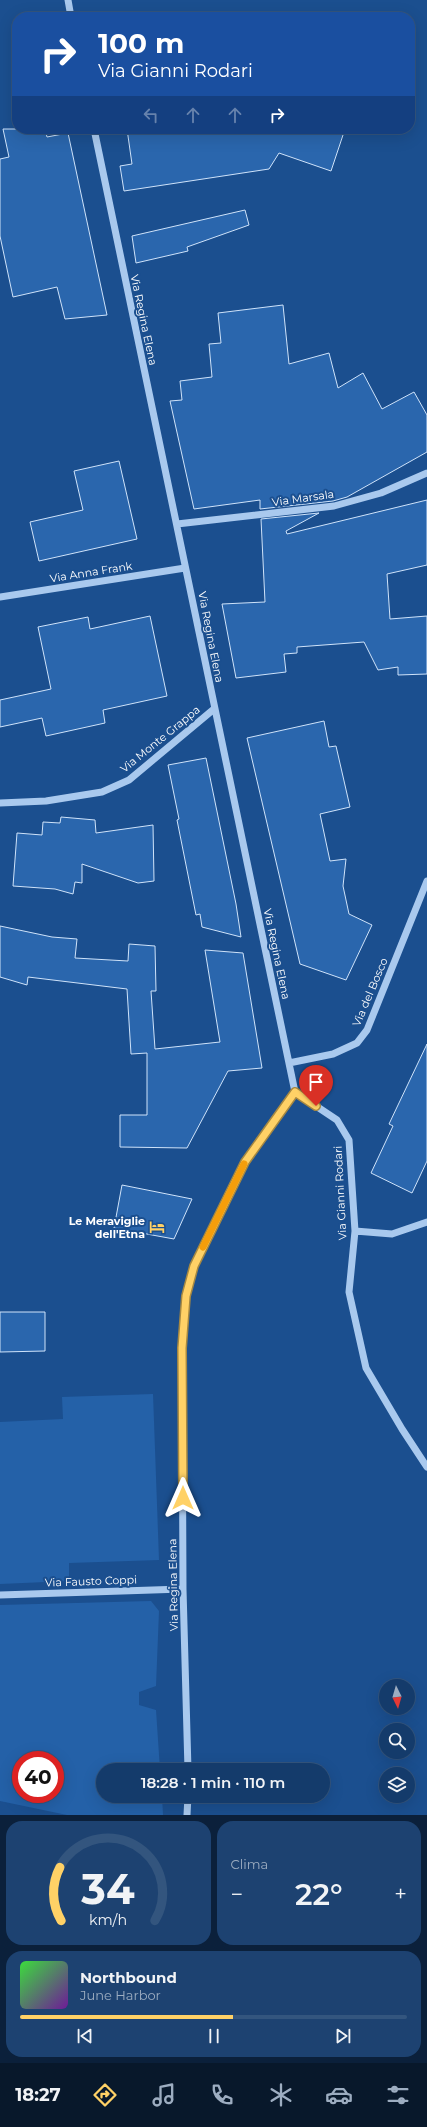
<!DOCTYPE html>
<html lang="it">
<head>
<meta charset="utf-8">
<style>
  :root { --surface:#143b6b; --page:#1d4271; --text:#f1f3f6; --muted:#9dadc1; --line:#33557e; --accent:#ffd166 }
  body { margin:0; font-family:Montserrat,sans-serif; background:var(--page); color:var(--text); height:100vh; display:flex; flex-direction:column; font-size:15px; white-space:nowrap }
  * { box-sizing:border-box; margin:0 }
  p { font-size:13px; color:var(--muted) }
  .icon { flex:none; width:22px; height:22px; fill:none; stroke:currentColor; stroke-width:2; stroke-linecap:round; stroke-linejoin:round }
  .map { position:relative; height:1815px; overflow:hidden }
  .details { display:flex; flex-direction:column; gap:6px; padding:6px; background:#0b203b; flex:1 }
  .details>* { flex:none }
  .top-card { position:absolute; left:12px; top:12px; width:403px; height:122px; border-radius:16px; box-shadow:0 4px 16px #0002,0 0 0 1px var(--line); background:#1a4fa0; color:#fff; overflow:hidden }
  .needle { width:26px; rotate:175deg }
  .buttons { position:absolute; left:379px; top:1679px; display:grid; gap:8px }
  .buttons a { display:grid; place-items:center; width:36px; height:36px; border-radius:50%; background:var(--surface); box-shadow:0 4px 16px #0002,0 0 0 1px var(--line); font-size:20px }
  .speed { position:absolute; left:12px; top:1751px; display:flex; gap:8px; font-size:20px; font-weight:700; text-align:center }
  .speed>* { display:grid; place-content:center; width:52px; height:52px; border-radius:50%; background:var(--surface); box-shadow:0 4px 16px #0002,0 0 0 1px var(--line); line-height:1 }
  .speed .limit { border:6px solid #d22; background:#fff; color:#111 }
  .pin { position:absolute; display:grid; place-items:center; width:34px; height:34px; color:#fff; margin:-41px -17px; border-radius:50% 50% 50% 0; rotate:-45deg; box-shadow:0 0 4px #0007 }
  .pin .icon { rotate:45deg }
  .me { position:absolute; width:44px; margin:-22px; rotate:0deg; stroke-linejoin:round; filter:drop-shadow(0 0 3px #0008) }
  .turn { display:flex; align-items:center; gap:14px; height:84px; padding:0 20px; font-size:18px }
  .turn .icon { width:52px; height:52px; stroke-width:2.5 }
  .turn b { display:block; font-size:28px; line-height:34px }
  .lanes { display:flex; align-items:center; height:38px; padding:0 20px; background:#0003; justify-content:center; gap:20px; direction:ltr }
  .lanes .off { opacity:.35 }
  .big { font-size:30px; font-weight:600; line-height:1.1 }
  .details .card { flex:1; display:flex; flex-direction:column; justify-content:center; gap:6px; min-width:0; padding:0 14px; border-radius:16px; background:var(--page) }
  .details .dial { align-items:center; gap:0 }
  .dial svg { height:104px; overflow:visible; fill:none; stroke:var(--line); stroke-width:7; stroke-linecap:round; text-anchor:middle }
  .dial text { fill:var(--text); stroke:none }
  .song { display:flex; align-items:center; gap:12px }
  .cover { width:48px; height:48px; border-radius:6px; background:linear-gradient(135deg,hsl(120 70% 55%),hsl(280 70% 35%)) }
  .played { height:4px; border-radius:2px; background:linear-gradient(90deg,var(--accent) 55%,var(--line) 55%) }
  .keys { display:flex; justify-content:space-around; direction:ltr }
  .heat { display:flex; justify-content:space-between; align-items:center; font-size:22px; direction:ltr }
  .details .tiles { flex:1; display:grid; gap:6px; grid-template-columns:1fr 1fr }
  .card:last-child { grid-column:span 2 }
  .trip { position:absolute; left:96px; top:1763px; width:234px; height:40px; border-radius:20px; background:var(--surface); box-shadow:0 4px 16px #0002,0 0 0 1px var(--line); font-weight:600; line-height:40px; text-align:center }
  .dock { display:flex; height:64px; justify-content:space-around; align-items:center; background:#08182b; color:var(--muted) }
  .dock .icon { width:28px; height:28px }
  .dock .selected { color:var(--accent) }
  .dock b { font-size:18px; color:var(--text) }
  .map>svg:first-child { display:block }
</style>
</head>
<body>
<div class="map">
<svg width="427" height="1815" viewBox="0 0 427 1815">
  <rect width="100%" height="100%" fill="#1b4f8f"/>
  <path fill="#2461a8" fill-rule="evenodd" d="M153,1394l6,166 -90,3v18l-69,3v-162l63,-3 -1,-22z
    M151,1601l8,10 -3,75 -17,6v13l17,5 4,60h-57v26h59l1,19h-96l-67,-14v-196zM21,1760h34v34h-34z"/>
  <path fill="#2a66ad" stroke="#cfe3fa" d="M3,129h42l2,8 21,-4 39,182 -42,4 -8,-32 -44,10 -13,-61v-77l9,-2z
    M127,129h218l-14,42 -52,-18 -10,16 -145,22 -4,-25 12,-2z
    M245,210l4,15 -62,22 1,4 -52,12 -4,-27z
    M283,305l6,59 40,-11 9,35 25,-15 19,36 32,-17 13,23v37l-80,45 -14,4 -73,8v-9l-66,9 -24,-108 12,-1 -2,-19 32,-4 -3,-33 12,-1 -3,-30z
    M119,461l18,78 -98,22 -9,-39 53,-12 -9,-39z
    M427,500v65l-40,9 3,45 37,-3v58l-29,1v-8l-20,3 -14,-28 -67,5v6l-13,1 2,18 -50,6 -14,-74 43,-2 -4,-83 58,-6 -33,18 1,3z
    M150,616l17,80 -64,14 2,13 -59,13 -4,-18 -42,9v-27l51,-11 -13,-62 50,-10 2,12z
    M324,721l5,26 7,-1 14,61 -30,7 10,47 16,-2 -3,27 6,28 23,11 -26,55 -46,-16 -53,-226z
    M206,758l30,146 5,33 -39,-10 -2,-13 -4,1 -19,-95 2,-1 -11,-54z
    M61,817l34,3 1,13 57,-8 1,56 -16,2 -56,-19v19l-7,-1 -2,12 -18,-5 -42,-3 4,-53 25,2 1,-13 17,1z
    M0,926l52,11 25,2 -2,19 53,3 1,-17 26,2 1,45h-5l4,58 65,-7 -15,-92 38,3 19,115 -34,3 -41,77 -67,-1v-32h27v-62l-16,1 -4,-65 -99,-12 -1,8 -27,-8z
    M427,1044v117l-15,32 -41,-20 22,-47 -4,-2z
    M122,1185l70,14 -18,40 -60,-11z
    M0,1312h45v39l-45,1z"/>
  <g fill="none" stroke-linecap="round" stroke-linejoin="round">
    <path stroke="#a9c9ee" stroke-width="7" d="M68,0l3,17
      M94,129l201,963 -50,70 -51,104 -8,30 -4,52 1,241 5,181
      M177,524l157,-18 47,-13 46,-20
      M0,597l185,-29
      M0,803l46,-2 56,-9 27,-12 85,-71
      M289,1063l44,-9 24,-11 10,-13 60,-149
      M295,1092l42,28 12,20 6,91 -6,61 17,76 36,61 25,38
      M355,1231l37,3 35,-12
      M0,1595l183,-6
      M187,1815l1,-19"/>
  </g>
  <g fill="none" stroke-linecap="round" stroke-linejoin="round">
    <g stroke="#a68842" stroke-width="10">
      <path id="route" d="M183,1498l-1,-150 4,-52 8,-30 51,-104 50,-70 21,14"/>
    </g>
    <use href="#route" stroke="#ffd166" stroke-width="7"/>
    <path stroke="#f59e0b" stroke-width="7" d="M203,1247l41,-83"/>
  </g>
  <defs>
    <g id="hotel-bare" transform="scale(1.2)"><path d="M-6-4.5h1.5V1H6V5H4.5V3h-9V5H-6ZM-4 0a1.8 1.8 0 1 1 3.6 0ZM.5 0V-2.5h3Q6-2.5 6 0Z" fill="#ffd166" stroke="#1b4f8f" stroke-width="2.5" paint-order="stroke"/></g>
  </defs>
  <g fill-rule="evenodd">
    <use href="#hotel-bare" x="157" y="1227"/>
  </g>
  <g text-anchor="middle" stroke-width="4" stroke-linejoin="round" paint-order="stroke">
    <g font-size="11" fill="#fff" stroke="#1b4f8f">
      <text transform="translate(144 320) rotate(78)" y="4">Via Regina Elena</text>
      <text transform="translate(303 498) rotate(-8)" y="4">Via Marsala</text>
      <text transform="translate(91 572) rotate(-9)" y="4">Via Anna Frank</text>
      <text transform="translate(211 637) rotate(79)" y="4">Via Regina Elena</text>
      <text transform="translate(160 739) rotate(-39)" y="4">Via Monte Grappa</text>
      <text transform="translate(277 954) rotate(78)" y="4">Via Regina Elena</text>
      <text transform="translate(370 992) rotate(-67)" y="4">Via del Bosco</text>
      <text transform="translate(340 1193) rotate(-93)" y="4">Via Gianni Rodari</text>
      <text transform="translate(91 1581) rotate(-2)" y="4">Via Fausto Coppi</text>
      <text transform="translate(173 1585) rotate(-91)" y="4">Via Regina Elena</text>
    </g>
    <g font-size="11" font-weight="bold" fill="#fff" stroke="#1b4f8f" text-anchor="end">
      <text x="145" y="1225">Le Meraviglie<tspan x="145" dy="13">dell'Etna</tspan></text>
    </g>
  </g>
</svg>
<div class="buttons">
<a><svg class="needle" viewBox="-14 -14 28 28"><path d="M0-13l5 13h-10z" fill="#e53935"/><path d="M0 13l5-13h-10z" fill="#9dadc1"/></svg></a>
<a><svg class="icon" aria-label="search" viewBox="0 0 24 24"><circle cx="10" cy="10" r="6"/><path d="M15 15l6 6"/></svg></a>
<a><svg class="icon" aria-label="layers" viewBox="0 0 24 24"><path d="M12 4l9 5-9 5-9-5zM3 14l9 5 9-5"/></svg></a>
</div>
<div class="speed"><div class="limit">40</div></div>
<div class="pin" style="left:316px;top:1106px;background:#d93025"><svg class="icon" aria-label="arrive" viewBox="0 0 24 24"><path d="M6 21V4h12l-3 4 3 4H6"/></svg></div>
<svg class="me" style="left:183px;top:1498px" viewBox="-20 -20 40 40"><path d="M0-17L14 15 0 8-14 15z" fill="#ffd166" stroke="#fff" stroke-width="4"/></svg>
<div class="trip">18:28 · 1 min · 110 m</div>
<div class="top-card">
<div class="turn"><svg class="icon" aria-label="right" viewBox="0 0 24 24"><path d="M7 20v-9h11M14 6l5 5-5 5"/></svg><div><b>100 m</b>Via Gianni Rodari</div></div>
<div class="lanes"><svg class="icon off" aria-label="left" viewBox="0 0 24 24"><path d="M17 20v-9H6M10 6l-5 5 5 5"/></svg><svg class="icon off" aria-label="ahead" viewBox="0 0 24 24"><path d="M12 20V5M6 11l6-6 6 6"/></svg><svg class="icon off" aria-label="ahead" viewBox="0 0 24 24"><path d="M12 20V5M6 11l6-6 6 6"/></svg><svg class="icon" aria-label="right" viewBox="0 0 24 24"><path d="M7 20v-9h11M14 6l5 5-5 5"/></svg></div>
</div>
</div>
<section class="details">
<div class="tiles">
<div class="card dial"><svg viewBox="0 0 100 80">
<path d="M14 69A42 42 0 1 1 86 69"/>
<path d="M14 69A42 42 0 0 1 13 28" stroke="#ffd166"/>
<text x="50" y="56" font-size="32" font-weight="700">34</text>
<text x="50" y="72" font-size="11">km/h</text>
</svg></div>
<div class="card"><p>Clima</p>
<div class="heat"><a>−</a><b class="big">22°</b><a>+</a></div>
</div>
<div class="card">
<div class="song"><i class="cover"></i><div><b>Northbound</b><p>June Harbor</p></div></div>
<div class="played"></div>
<div class="keys"><svg class="icon" aria-label="previous" viewBox="0 0 24 24"><path d="M18 5L8 12l10 7zM5 5v14"/></svg><svg class="icon" aria-label="pause" viewBox="0 0 24 24"><path d="M8 5v14M16 5v14"/></svg><svg class="icon" aria-label="next" viewBox="0 0 24 24"><path d="M6 5l10 7-10 7zM19 5v14"/></svg></div>
</div>
</div>
</section>
<nav class="dock">
<b>18:27</b>
<svg class="icon selected" aria-label="directions" viewBox="0 0 24 24"><path d="M12 3l9 9-9 9-9-9zM9 14v-3h6M13 9l2 2-2 2"/></svg>
<svg class="icon" aria-label="music" viewBox="0 0 24 24"><path d="M9 18V5l10-2v13"/><circle cx="6" cy="18" r="3"/><circle cx="16" cy="16" r="3"/></svg>
<svg class="icon" aria-label="phone" viewBox="0 0 24 24"><path d="M5 4h4l2 5-3 2q2 4 5 5l2-3 5 2v4C11 20 4 13 5 4z"/></svg>
<svg class="icon" aria-label="climate" viewBox="0 0 24 24"><path d="M12 3v18M4 7l16 10M4 17L20 7"/></svg>
<svg class="icon" aria-label="car" viewBox="0 0 24 24"><path d="M5 17H2v-5l4-1 3-4h7l3 4 3 1v5h-3M9 17h6M6 11h13"/><circle cx="7" cy="17" r="2"/><circle cx="17" cy="17" r="2"/></svg>
<svg class="icon" aria-label="filters" viewBox="0 0 24 24"><path d="M4 7h16M4 17h16"/><circle cx="9" cy="7" r="2"/><circle cx="15" cy="17" r="2"/></svg>
</nav>
</body>
</html>
